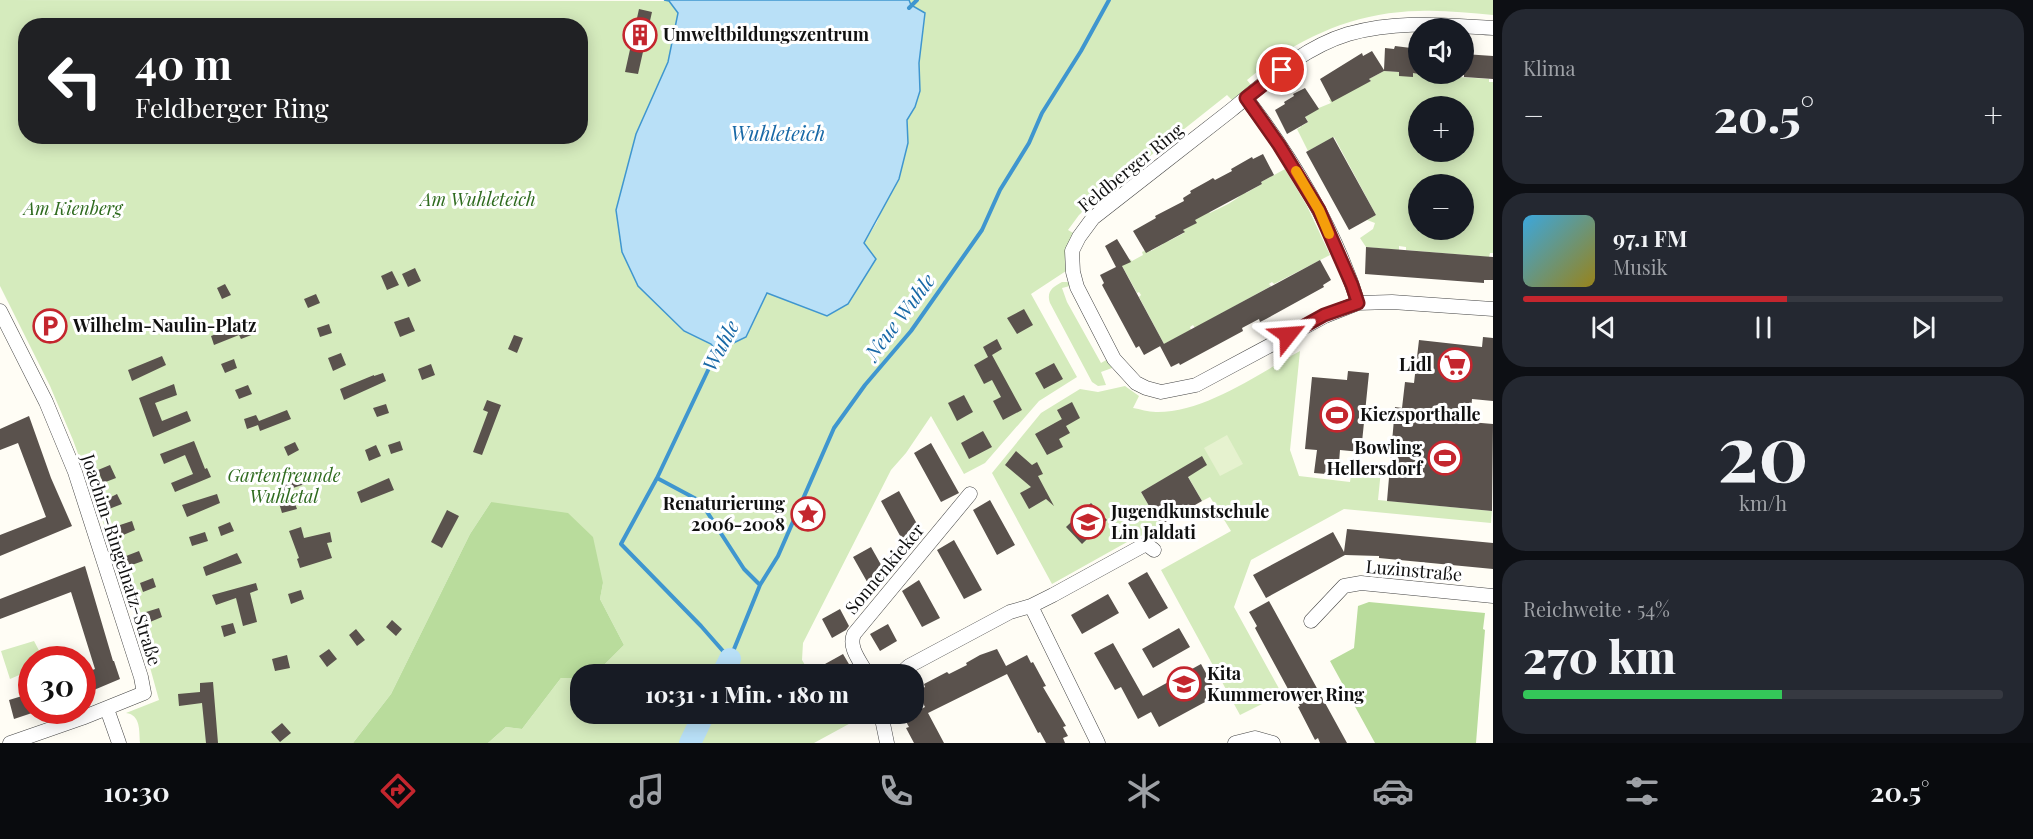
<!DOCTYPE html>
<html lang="de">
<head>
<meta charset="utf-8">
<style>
  :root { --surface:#171b24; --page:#242831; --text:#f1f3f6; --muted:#9ea1a6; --line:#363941; --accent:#c4262e }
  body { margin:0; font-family:"Playfair Display",serif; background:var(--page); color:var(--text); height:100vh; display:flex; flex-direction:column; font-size:22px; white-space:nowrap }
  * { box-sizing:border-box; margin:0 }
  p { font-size:20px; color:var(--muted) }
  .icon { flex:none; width:33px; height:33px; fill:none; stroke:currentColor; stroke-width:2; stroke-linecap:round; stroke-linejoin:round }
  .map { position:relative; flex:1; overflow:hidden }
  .side { display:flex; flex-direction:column; gap:9px; padding:9px; background:#0d0f14; width:540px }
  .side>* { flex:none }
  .guide { position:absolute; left:18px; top:18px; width:570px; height:126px; border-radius:24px; box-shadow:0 3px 15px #0003; background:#202124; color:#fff; overflow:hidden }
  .tools { position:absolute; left:1408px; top:18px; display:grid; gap:12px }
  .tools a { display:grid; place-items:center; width:66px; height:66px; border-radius:50%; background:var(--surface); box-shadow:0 3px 15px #0003; font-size:30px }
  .speed { position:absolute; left:18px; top:646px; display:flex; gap:12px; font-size:30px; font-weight:700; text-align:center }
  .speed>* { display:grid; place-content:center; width:78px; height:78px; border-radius:50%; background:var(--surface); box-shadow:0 3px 15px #0003; line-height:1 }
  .speed .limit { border:9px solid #d22; background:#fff; color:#111 }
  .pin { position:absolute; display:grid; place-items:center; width:51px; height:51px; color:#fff; margin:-26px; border:3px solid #fff; border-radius:50%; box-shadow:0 2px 6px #0007 }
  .me { position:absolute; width:66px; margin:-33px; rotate:62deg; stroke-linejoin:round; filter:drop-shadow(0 0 4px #0008) }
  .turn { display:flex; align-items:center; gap:21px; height:126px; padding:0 18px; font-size:27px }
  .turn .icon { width:78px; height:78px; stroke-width:2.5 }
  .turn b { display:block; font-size:42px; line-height:51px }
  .big { font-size:45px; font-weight:800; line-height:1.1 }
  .side .widget { flex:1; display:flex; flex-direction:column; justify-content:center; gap:9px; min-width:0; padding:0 21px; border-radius:24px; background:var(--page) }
  .side .dial { align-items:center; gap:0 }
  .dial b { font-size:78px; line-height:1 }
  .song { display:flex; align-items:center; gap:18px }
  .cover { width:72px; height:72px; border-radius:9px; background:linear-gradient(135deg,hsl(200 70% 55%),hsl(50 70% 35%)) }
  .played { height:6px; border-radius:3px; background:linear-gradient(90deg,var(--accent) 55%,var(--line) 55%) }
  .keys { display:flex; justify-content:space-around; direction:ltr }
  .heat { display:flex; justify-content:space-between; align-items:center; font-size:33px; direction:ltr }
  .charge { height:9px; border-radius:4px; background:linear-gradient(90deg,#34c759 54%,var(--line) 0) }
  .trip { position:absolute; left:570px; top:664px; width:354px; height:60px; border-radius:24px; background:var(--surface); box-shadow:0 3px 15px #0003; font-weight:800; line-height:60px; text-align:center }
  .dock { display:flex; height:96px; justify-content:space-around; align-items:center; background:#090b0e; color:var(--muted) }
  .dock .icon { width:42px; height:42px }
  .dock .on { color:var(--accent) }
  .dock b { font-size:27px; color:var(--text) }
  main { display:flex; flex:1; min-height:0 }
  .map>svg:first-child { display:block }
</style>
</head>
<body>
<main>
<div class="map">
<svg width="1493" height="743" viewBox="0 0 1493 743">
  <rect width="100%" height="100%" fill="#fffdf5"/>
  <path fill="#d5ebbd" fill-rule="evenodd" d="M0,0l669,1 9,12 -10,49 -32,72 -20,76 6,42 62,79 27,13 6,7 29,-14 21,-44 60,23 21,-12 27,-45 -11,-16 13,-21 31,-79 -1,-23 8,-13 5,-16 -1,-28 6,-50 -15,-8 -1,-5h584v15c-24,-2 -49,-5 -74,-4 -65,1 -122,27 -172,69l4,5 -19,15 -5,-5 -126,100 -22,20 -11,15 7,4c-6,12 -11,23 -9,37l-35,23 46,83 -38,24 -54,62 -21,11 -33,-58 -25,37 -15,17 -88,173 -1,17 9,15h-217l30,-30 -24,-46 3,-16 -112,-81 -21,32 -79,160 -38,49h-213c-1,-12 1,-28 -14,-30l33,-13 -27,-98 -59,-162 -23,-54 -50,-100zM26,26h554v110h-554z
    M1384,71l15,1 14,5v-4l27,2v3h4v-2l45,3v3h4v171h-3l-1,4 -83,-7v-3l-7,-1v4l-33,-3 -6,-9 13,-9 2,-6 -8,-3 9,-5 -42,-78 -26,14 -11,-22 4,-2 -1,-3 2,2 6,-4 -4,-8 27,-11 -2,-3 42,-19 -2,-2zM1419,106h45v46h-45zM1419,184h45v46h-45z
    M1285,169l22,37 23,49 -56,29 -2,-2 -3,2 2,2 -76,42 -2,-3 -3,2 1,3 -27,14 -25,-47 2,-2 -2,-3 -2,1 -16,-29 9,-5 2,2 11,-6 -1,-3 8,-4 1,3 12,-7 -1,-2 7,-1 15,-8 -1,-3 13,-7 -2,-5 14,-8 2,3c11,-6 28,-12 35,-23l1,3 16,-9 -1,-2z
    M1062,282h8v4l-8,2 5,14 34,61 7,-4 4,9 -11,4 5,13 -8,1 -6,-4 -42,-79c-4,-12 3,-16 12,-21z
    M1300,351l-10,99 9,26 51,6 2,-15 29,3 -3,30 114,11 -1,12 -147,-14 -93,51 -17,47 48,87 -42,21 -79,-145 70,-39 -21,-34 -8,4 -19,-33 -42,24 19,33 -23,13 -1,-1 -84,47 -60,-111 49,-60 39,-24 18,3 27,-6 14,10 -6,12c7,1 15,4 23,4 48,1 102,-38 144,-61z
    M34,641l10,19h-12l-1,10 -21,9 -9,-28z
    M561,678h19v36h274l4,5 -44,24h-326l18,-16 16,2z"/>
  <path fill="#b9dc9c" d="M491,502l77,11 25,24 10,46 -3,16 24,46 -30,30h-14v3h-19l-39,51 -16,-2 -18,16h-135l38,-49 79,-160z
    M1369,602l116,11 -2,16 2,1 -9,113h-101l-45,-82 24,-13 4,-42z"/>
  <path fill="#e6f2cf" d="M1227,435l16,29 -23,12 -16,-28z"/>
  <path fill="#b9e0f7" stroke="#3f96cf" stroke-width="1.5" d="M664,0h245l2,5 14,8 -6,50 1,28 -5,16 -8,13 1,23 -9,36 -35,64 12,16 -28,45 -21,12 -60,-23 -21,44 -29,14 -6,-7 -27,-13 -46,-45 -16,-34 -6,-42 20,-76 32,-72 10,-49 -9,-12z"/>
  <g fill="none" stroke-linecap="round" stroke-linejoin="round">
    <path stroke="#3f96cf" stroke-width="4" d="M909,8l8,-8
      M719,347l-62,131 -36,66 80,82 29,33 30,-74 18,-29 56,-128 31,-43 46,-54 71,-101 18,-40 29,-47 13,-30 39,-62 28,-51
      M657,478l43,23 44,68 16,16"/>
    <path stroke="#b9e0f7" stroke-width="22" d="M722,675l8,-16
      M690,743l14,-29"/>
  </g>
  <path fill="#5a524d" d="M639,9l13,3 -14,62 -13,-2z
    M1395,46l24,3v25l-6,-1v4l-14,-1v-4l-15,-1 -15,8 2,2 -39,21 -12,-23 42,-26 1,3 9,-5 12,19 1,-22 9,1z
    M1464,54l29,2v23l-29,-2z
    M1305,88l14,21 -14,8 3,5 -21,12 -12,-24 10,-6 -1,-2 10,-6 -1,-2z
    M1333,137l43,78 -27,15 -43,-78z
    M1263,154l11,21 -13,7 1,2 -67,36 2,3 -14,7 2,2 -39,21 -13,-22 23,-13 -1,-2 29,-15 -1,-3 8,-5 -1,-2 18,-10 5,-3 2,2 17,-9 -1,-2 21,-12 1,2z
    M1117,239l14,23 -9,4 42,78 -20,11 -5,-9 -3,2 -34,-63 2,-2 -4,-8 16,-8 -11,-21z
    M1366,247l127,10v23h-9v3l-119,-9z
    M1320,260l11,20 -8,5 1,2 -58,32 -6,3 -1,-3 -17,9 1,3 -63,34 -1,-2 -8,4 -11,-21z
    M415,268l6,13 -13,6 -6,-13z
    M392,271l7,14 -12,5 -6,-14z
    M225,284l6,11 -9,4 -5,-11z
    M316,294l4,9 -12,5 -4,-9z
    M1024,309l9,16 -16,9 -10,-16z
    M409,317l6,14 -15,6 -6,-15z
    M249,321l5,13 -13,5 -2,-4 -25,10 -3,-9z
    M329,324l3,9 -12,4 -3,-9z
    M514,335l9,3 -6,15 -9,-4z
    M1483,337l10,1v63l-21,-2 -2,23 23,2 -1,87 -105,-10 8,-94 7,1 3,-26 9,1 5,-43 63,7z
    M997,339l5,10 -10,6 30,55 -19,10 -10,-19 8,-4 -9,-17 -8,4 -10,-19 14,-8 -5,-10z
    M341,353l5,12 -13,6 -5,-13z
    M162,356l4,9 -34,16 -4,-11z
    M234,359l3,9 -12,5 -4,-9z
    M1054,363l9,16 -19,10 -9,-16z
    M431,364l4,11 -13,5 -4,-11z
    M1348,371l21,2 -8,79 -21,-2 -2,25 -24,-2 3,-23 -12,-1 7,-72 35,3z
    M383,373l3,8 -42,19 -4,-11 34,-14v1z
    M174,384l3,11 -22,8 7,18 25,-10 4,10 -38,16 -14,-39z
    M248,385l4,9 -13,5 -4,-9z
    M964,395l9,17 -16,9 -9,-18z
    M487,400l14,5 -19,50 -9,-3 15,-40 -5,-2z
    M1072,402l8,16 -14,8 4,7 -11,6 4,8 -16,8 -12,-21 27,-15 3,6 -8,-15z
    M386,404l3,9 -12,4 -4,-9z
    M287,410l4,9 -31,12 -2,-6 -11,4 -3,-10 12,-4 3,6z
    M29,416l22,62 21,48 -72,30v-21l46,-18 -28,-74 -18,7v-21z
    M983,431l9,16 -23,12 -8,-16z
    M194,441l11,28 2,-1 4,9 -36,15 -4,-9 22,-9 -8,-19 -21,9 -4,-10z
    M400,441l3,9 -12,4 -3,-9z
    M295,442l4,8 -11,6 -4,-9z
    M931,443l28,50 -18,9 -27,-49z
    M376,445l5,11 -12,5 -4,-11z
    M1016,451l16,14 5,-3 6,12 -5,2 16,30 -8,-7 -17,10 -9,-16 11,-6 -26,-22z
    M1202,456l5,9 -19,12 14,24 -42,24 -19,-33z
    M110,465l6,13 -13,5 -5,-13z
    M310,470l4,11 -30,10 -3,-12z
    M389,478l5,12 -33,13 -4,-11z
    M899,491l23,42 -18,10 -23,-42z
    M117,494l5,10 -13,5 -4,-9z
    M217,494l3,9 -33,14 -5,-12z
    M293,498l4,11 -15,4 -3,-10z
    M990,500l25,45 -18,10 -24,-45z
    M1091,503l16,17 -25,24 -16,-17z
    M447,510l12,6 -17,32 -11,-6z
    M132,521l3,9 -14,6 -4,-10z
    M230,522l4,9 -13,5 -3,-9z
    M301,527l3,11 26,-6 2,10 -5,1 5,15 -32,10 -3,-9 2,-1 -10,-27z
    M1347,529l146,14v26l-114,-11v-2l-34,-1 -79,43 -13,-23 80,-43 11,20z
    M205,532l3,9 -16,5 -3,-9z
    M954,540l28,50 -18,9 -27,-49z
    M871,547l17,30 -18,10 -17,-30z
    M139,551l4,10 -14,5 -3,-10z
    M237,553l5,10 -36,13 -3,-9z
    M85,566l28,95h1l6,18 -38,16v-21l13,-5 -24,-77 -71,27v-20z
    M1147,572l21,36 -19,11 -21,-36z
    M153,578l3,9 -13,5 -3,-9z
    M919,580l21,38 -18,9 -20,-36z
    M256,583l2,7 -8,3 7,29 -14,4 -7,-28 -20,7 -4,-10z
    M301,590l3,9 -13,5 -3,-10z
    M1108,594l11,19 -37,21 -11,-19z
    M1269,601l44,80 34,62h-27l-2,-5 -3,2 -17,-33 2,-1 -10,-18 -2,1 -33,-61 2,-2 -8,-14z
    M159,608l3,9 -12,5 -4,-10z
    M840,609l9,17 -3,4 -14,8 -10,-19z
    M392,620l10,9 -6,7 -10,-9z
    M233,623l3,10 -12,4 -3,-11z
    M888,624l9,17 -17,10 -10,-17z
    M1179,628l11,19 -37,21 -11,-19z
    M356,629l9,11 -8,6 -8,-11z
    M1113,643l30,53 58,-32 17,31 -59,32 -8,-15 -13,7 -17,-32 -6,3 -21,-37z
    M329,649l8,10 -10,8 -8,-11z
    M997,649l9,17 21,-11 4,8 2,-1 13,24 -3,1 23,39 -3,1 5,9 -5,2 2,5h-19l-6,-11 -2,1 -31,-59 -79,39 16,30h-30l-8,-15 3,-1 -5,-9 21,-11 -8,-16 8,-4 -1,-3 23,-12 2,2 18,-9 -1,-2 14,-8z
    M843,654l10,17 -6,4h-15l-7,-11z
    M287,655l3,13 -15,3 -3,-12z
    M213,682l5,61h-12l-4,-40 -23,3 -1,-12 22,-2v-9z
    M32,693v20l-18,6 -5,-19z
    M282,723l9,10 -11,9 -9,-10z"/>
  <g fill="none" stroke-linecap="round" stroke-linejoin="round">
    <g stroke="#444" stroke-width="15">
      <path id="minor" d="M1493,28c-51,-3 -95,-8 -145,6 -46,14 -82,48 -118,77 -46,36 -91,71 -137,107l-14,19 -7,14 1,21 4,15 37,72 22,24 10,5 15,4 35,-7 129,-69 33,-13 34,-1 101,7
        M1246,98c46,60 90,133 112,205
        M0,311l46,91 29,70 66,205 3,16 -62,25 -72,25
        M1031,606l67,137
        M1311,621l33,-35 17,-3 132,13
        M866,672c-6,-11 -18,-25 -12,-38l116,-140
        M899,675l10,-9 101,-54 21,-6 22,-11 93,-51 8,6
        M107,709l12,34
        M881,714l6,29
        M1235,743l20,-5 18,5"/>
    </g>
    <use href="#minor" stroke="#fff" stroke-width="14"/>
  </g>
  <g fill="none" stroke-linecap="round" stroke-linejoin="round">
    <g stroke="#7f191e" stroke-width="15">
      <path id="route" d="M1282,70l-36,28 33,47 40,65 33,75 6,18 -34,12 -36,20"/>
    </g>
    <use href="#route" stroke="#c4262e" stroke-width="10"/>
    <path stroke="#f59e0b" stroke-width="10" d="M1296,171l23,39 10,24"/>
  </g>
  <defs>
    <g id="building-ring" transform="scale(1.725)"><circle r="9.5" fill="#fff" stroke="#c4262e" stroke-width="1.5"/><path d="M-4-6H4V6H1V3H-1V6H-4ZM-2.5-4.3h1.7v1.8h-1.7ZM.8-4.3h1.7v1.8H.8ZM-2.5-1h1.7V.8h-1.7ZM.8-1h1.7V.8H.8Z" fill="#c4262e"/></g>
    <g id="parking-ring" transform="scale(1.725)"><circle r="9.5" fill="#fff" stroke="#c4262e" stroke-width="1.5"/><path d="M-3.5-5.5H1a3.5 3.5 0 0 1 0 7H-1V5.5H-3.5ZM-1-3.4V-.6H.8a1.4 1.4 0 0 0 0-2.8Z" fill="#c4262e"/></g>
    <g id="supermarket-ring" transform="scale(1.725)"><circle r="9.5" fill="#fff" stroke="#c4262e" stroke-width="1.5"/><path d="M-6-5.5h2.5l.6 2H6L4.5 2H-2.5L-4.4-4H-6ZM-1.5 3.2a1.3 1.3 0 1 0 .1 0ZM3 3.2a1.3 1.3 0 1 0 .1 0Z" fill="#c4262e"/></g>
    <g id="stadium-ring" transform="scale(1.725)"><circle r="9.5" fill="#fff" stroke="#c4262e" stroke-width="1.5"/><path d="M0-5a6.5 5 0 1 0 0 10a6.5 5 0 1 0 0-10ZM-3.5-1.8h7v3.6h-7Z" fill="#c4262e"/></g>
    <g id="sight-ring" transform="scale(1.725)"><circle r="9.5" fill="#fff" stroke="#c4262e" stroke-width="1.5"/><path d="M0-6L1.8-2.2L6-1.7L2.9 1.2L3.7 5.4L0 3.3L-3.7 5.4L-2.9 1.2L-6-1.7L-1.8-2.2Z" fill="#c4262e"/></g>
    <g id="university-ring" transform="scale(1.725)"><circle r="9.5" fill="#fff" stroke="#c4262e" stroke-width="1.5"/><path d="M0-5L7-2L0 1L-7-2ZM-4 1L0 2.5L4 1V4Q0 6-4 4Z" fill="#c4262e"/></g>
    <g id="school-ring" transform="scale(1.725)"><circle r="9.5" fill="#fff" stroke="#c4262e" stroke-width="1.5"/><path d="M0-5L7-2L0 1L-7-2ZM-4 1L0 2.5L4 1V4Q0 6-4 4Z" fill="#c4262e"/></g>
  </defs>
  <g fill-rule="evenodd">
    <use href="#building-ring" x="640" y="35"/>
    <use href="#parking-ring" x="50" y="326"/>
    <use href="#supermarket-ring" x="1455" y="365"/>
    <use href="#stadium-ring" x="1337" y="415"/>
    <use href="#stadium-ring" x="1445" y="458"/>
    <use href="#sight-ring" x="808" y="514"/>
    <use href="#university-ring" x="1088" y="522"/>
    <use href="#school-ring" x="1184" y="684"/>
  </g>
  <g text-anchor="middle" stroke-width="6" stroke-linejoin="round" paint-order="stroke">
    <g font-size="18" font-weight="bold" fill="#111" stroke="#fff" text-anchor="start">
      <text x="663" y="41">Umweltbildungszentrum</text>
      <text x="73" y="332">Wilhelm-Naulin-Platz</text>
      <text x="1432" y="371" text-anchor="end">Lidl</text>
      <text x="1360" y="421">Kiezsporthalle</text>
      <text x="1422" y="454" text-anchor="end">Bowling<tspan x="1422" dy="21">Hellersdorf</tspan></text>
      <text x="785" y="510" text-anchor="end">Renaturierung<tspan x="785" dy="21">2006-2008</tspan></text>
      <text x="1111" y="518">Jugendkunstschule<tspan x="1111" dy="21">Lin Jaldati</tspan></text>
      <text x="1207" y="680">Kita<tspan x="1207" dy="21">Kummerower Ring</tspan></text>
    </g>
    <g font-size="18" fill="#111" stroke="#fff">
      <text transform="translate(1131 168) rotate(-39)" y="6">Feldberger Ring</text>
      <text transform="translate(121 560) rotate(72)" y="6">Joachim-Ringelnatz-Straße</text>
      <text transform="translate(885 569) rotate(-50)" y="6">Sonnenkieker</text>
      <text transform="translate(1414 571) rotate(5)" y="6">Luzinstraße</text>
    </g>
    <g font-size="18" font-style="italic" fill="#2f6b1f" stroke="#fff">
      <text x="478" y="206">Am Wuhleteich</text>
      <text x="73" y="215">Am Kienberg</text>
      <text x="284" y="482">Gartenfreunde<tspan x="284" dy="21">Wuhletal</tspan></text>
    </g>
    <g font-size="20" font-style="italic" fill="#1768a6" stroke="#fff">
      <text x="778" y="141">Wuhleteich</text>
      <text transform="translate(900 317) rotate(-53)" y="7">Neue Wuhle</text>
      <text transform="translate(721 346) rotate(-62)" y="7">Wuhle</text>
    </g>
  </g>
</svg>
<div class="tools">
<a><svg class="icon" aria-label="sound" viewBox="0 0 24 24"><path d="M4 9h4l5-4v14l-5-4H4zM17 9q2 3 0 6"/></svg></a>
<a>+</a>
<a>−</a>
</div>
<div class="speed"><div class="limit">30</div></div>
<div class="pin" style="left:1282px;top:70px;background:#d93025"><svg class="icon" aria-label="arrive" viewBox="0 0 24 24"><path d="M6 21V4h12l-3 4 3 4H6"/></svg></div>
<svg class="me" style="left:1288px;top:335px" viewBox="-20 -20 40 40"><path d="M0-17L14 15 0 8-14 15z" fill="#c4262e" stroke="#fff" stroke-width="4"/></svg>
<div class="trip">10:31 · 1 Min. · 180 m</div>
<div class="guide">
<div class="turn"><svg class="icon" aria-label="left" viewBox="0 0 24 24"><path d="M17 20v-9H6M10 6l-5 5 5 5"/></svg><div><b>40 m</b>Feldberger Ring</div></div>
</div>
</div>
<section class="side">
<div class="widget"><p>Klima</p>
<div class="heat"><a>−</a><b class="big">20.5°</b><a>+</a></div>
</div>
<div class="widget">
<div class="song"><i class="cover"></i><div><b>97.1 FM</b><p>Musik</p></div></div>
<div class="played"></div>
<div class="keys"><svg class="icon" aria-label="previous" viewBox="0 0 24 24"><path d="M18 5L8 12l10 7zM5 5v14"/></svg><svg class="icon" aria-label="pause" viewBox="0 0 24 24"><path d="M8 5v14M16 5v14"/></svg><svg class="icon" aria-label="next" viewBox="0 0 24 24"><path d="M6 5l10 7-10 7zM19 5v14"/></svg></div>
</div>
<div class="widget dial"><b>20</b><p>km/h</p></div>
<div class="widget"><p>Reichweite · 54%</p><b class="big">270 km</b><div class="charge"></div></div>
</section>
</main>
<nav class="dock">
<b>10:30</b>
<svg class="icon on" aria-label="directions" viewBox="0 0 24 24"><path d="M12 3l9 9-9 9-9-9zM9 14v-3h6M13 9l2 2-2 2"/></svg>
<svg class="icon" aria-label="music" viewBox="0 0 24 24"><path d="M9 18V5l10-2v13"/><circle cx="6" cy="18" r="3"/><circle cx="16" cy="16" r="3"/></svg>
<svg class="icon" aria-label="phone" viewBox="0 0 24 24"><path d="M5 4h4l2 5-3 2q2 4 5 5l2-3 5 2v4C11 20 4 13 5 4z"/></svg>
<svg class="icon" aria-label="climate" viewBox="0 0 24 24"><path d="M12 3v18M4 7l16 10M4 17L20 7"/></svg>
<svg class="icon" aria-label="car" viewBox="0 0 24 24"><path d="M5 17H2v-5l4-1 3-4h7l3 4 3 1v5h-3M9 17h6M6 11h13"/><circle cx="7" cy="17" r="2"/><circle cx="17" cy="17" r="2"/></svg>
<svg class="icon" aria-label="filters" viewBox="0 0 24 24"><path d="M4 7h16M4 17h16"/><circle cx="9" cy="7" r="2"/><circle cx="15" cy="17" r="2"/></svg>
<b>20.5°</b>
</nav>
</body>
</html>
